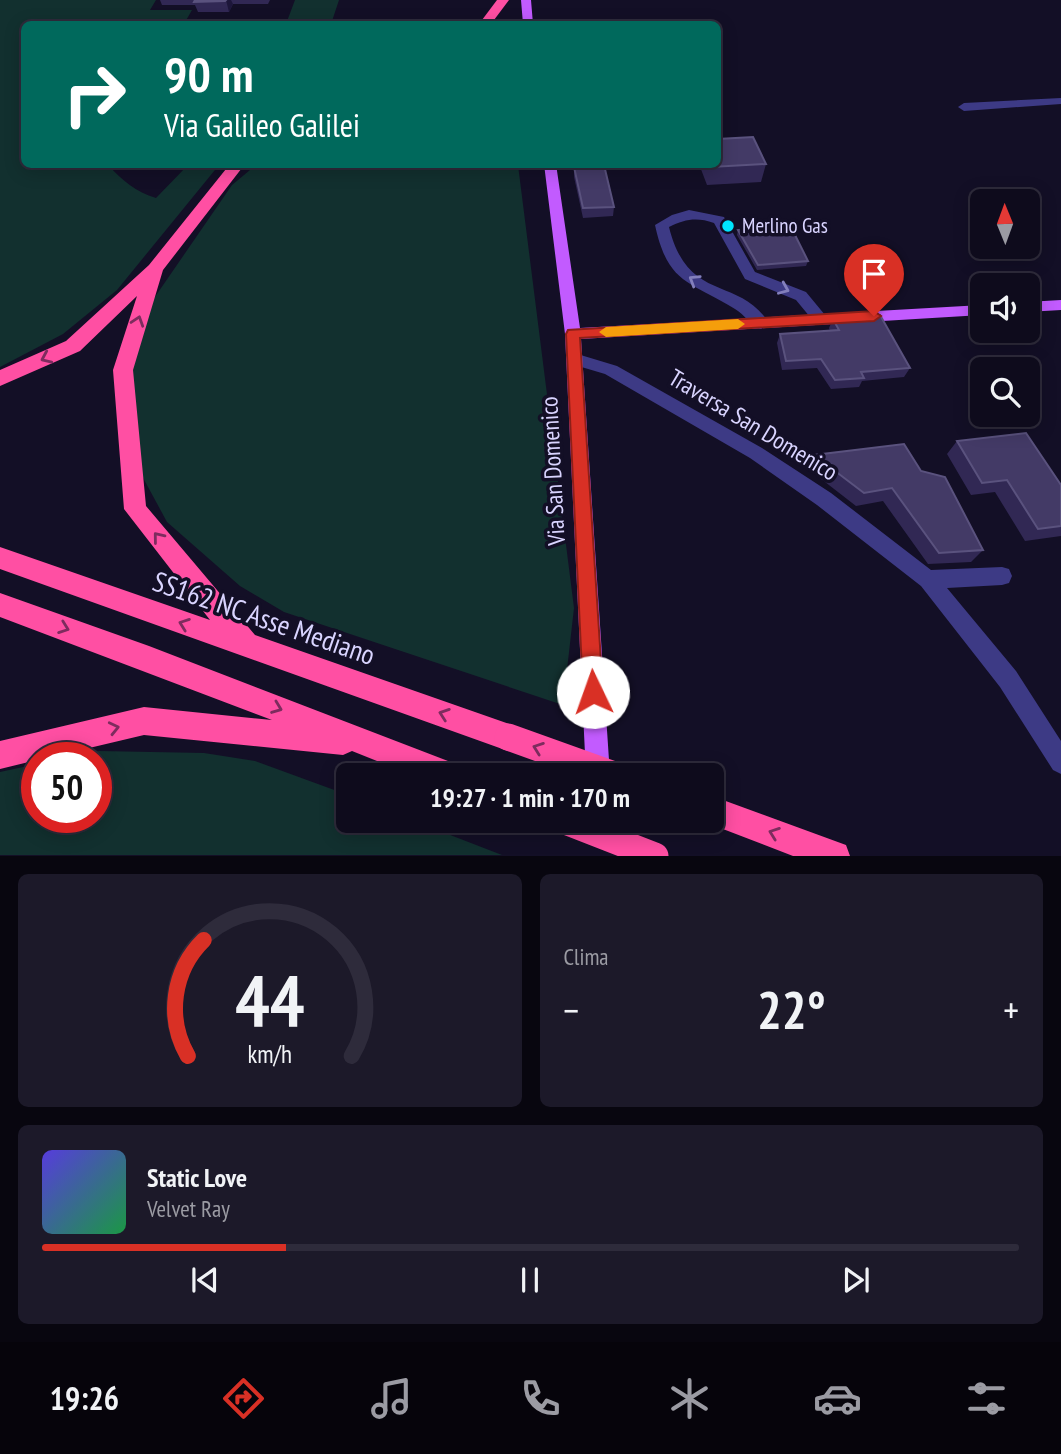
<!DOCTYPE html>
<html lang="it">
<head>
<meta charset="utf-8">
<style>
  :root { --surface:#0e0b1c; --page:#1c1929; --text:#f1f3f6; --muted:#9b9ba3; --line:#2e2b3b; --accent:#d93025 }
  body { margin:0; font-family:"PT Sans Narrow",sans-serif; background:var(--page); color:var(--text); height:100vh; display:flex; flex-direction:column; font-size:26px; white-space:nowrap }
  * { box-sizing:border-box; margin:0 }
  p { font-size:23px; color:var(--muted) }
  .icon { flex:none; width:38px; height:38px; fill:none; stroke:currentColor; stroke-width:2; stroke-linecap:round; stroke-linejoin:round }
  .map { position:relative; height:856px; overflow:hidden }
  .panel { display:flex; flex-direction:column; gap:18px; padding:18px; background:#08060f; flex:1 }
  .panel>* { flex:none }
  .guide { position:absolute; left:21px; top:21px; width:700px; height:147px; border-radius:10px; box-shadow:0 4px 18px #0003,0 0 0 2px var(--line); background:#00695c; color:#fff; overflow:hidden }
  .needle { width:46px; rotate:359deg }
  .buttons { position:absolute; left:970px; top:189px; display:grid; gap:14px }
  .buttons a { display:grid; place-items:center; width:70px; height:70px; border-radius:10px; background:var(--surface); box-shadow:0 4px 18px #0003,0 0 0 2px var(--line); font-size:35px }
  .speed { position:absolute; left:21px; top:742px; display:flex; gap:14px; font-size:35px; font-weight:700; text-align:center }
  .speed>* { display:grid; place-content:center; width:91px; height:91px; border-radius:50%; background:var(--surface); box-shadow:0 4px 18px #0003,0 0 0 2px var(--line); line-height:1 }
  .speed .limit { border:10px solid #d22; background:#fff; color:#111 }
  .pin { position:absolute; display:grid; place-items:center; width:60px; height:60px; color:#fff; margin:-72px -30px; border-radius:50% 50% 50% 0; rotate:-45deg; box-shadow:0 0 7px #0007 }
  .pin .icon { rotate:45deg }
  .me { position:absolute; width:77px; margin:-38px; rotate:357deg; stroke-linejoin:round; filter:drop-shadow(0 0 5px #0008) }
  .turn { display:flex; align-items:center; gap:24px; height:147px; padding:0 28px; font-size:32px }
  .turn .icon { width:91px; height:91px; stroke-width:2.5 }
  .turn b { display:block; font-size:49px; line-height:60px }
  .big { font-size:52px; font-weight:800; line-height:1.1 }
  .panel .widget { flex:1; display:flex; flex-direction:column; justify-content:center; gap:10px; min-width:0; padding:0 24px; border-radius:10px; background:var(--page) }
  .panel .dial { align-items:center; gap:0 }
  .dial svg { height:182px; overflow:visible; fill:none; stroke:var(--line); stroke-width:7; stroke-linecap:round; text-anchor:middle }
  .dial text { fill:var(--text); stroke:none }
  .song { display:flex; align-items:center; gap:21px }
  .cover { width:84px; height:84px; border-radius:10px; background:linear-gradient(135deg,hsl(250 70% 55%),hsl(140 70% 35%)) }
  .played { height:7px; border-radius:4px; background:linear-gradient(90deg,var(--accent) 25%,var(--line) 25%) }
  .keys { display:flex; justify-content:space-around; direction:ltr }
  .heat { display:flex; justify-content:space-between; align-items:center; font-size:38px; direction:ltr }
  .panel .tiles { flex:1; display:grid; gap:18px; grid-template-columns:1fr 1fr }
  .widget:last-child { grid-column:span 2 }
  .trip { position:absolute; left:336px; top:763px; width:388px; height:70px; border-radius:10px; background:var(--surface); box-shadow:0 4px 18px #0003,0 0 0 2px var(--line); font-weight:800; line-height:70px; text-align:center }
  .menu { display:flex; height:112px; justify-content:space-around; align-items:center; background:#06040b; color:var(--muted) }
  .menu .icon { width:49px; height:49px }
  .menu .selected { color:var(--accent) }
  .menu b { font-size:32px; color:var(--text) }
  .map>svg:first-child { display:block }
</style>
</head>
<body>
<div class="map">
<svg width="1061" height="856" viewBox="0 0 1061 856">
  <rect width="100%" height="100%" fill="#130f26"/>
  <path fill="#12302f" d="M0,0h156l-6,10h42l-8,14h-160v140l84,1c14,15 28,27 48,33l32,-33h31l-102,125 -54,44 -63,33z
    M295,0h44l-8,24h-45z
    M256,165h262l56,443 -11,97 -279,-93 -44,-26 -73,-64 -26,-48 -13,-98 20,-69 84,-122z
    M99,751l105,2 51,8 93,34v26h66l88,34h-502v-83l37,-8v53h59v-59h-31z"/>
  <g fill="none" stroke-linecap="round" stroke-linejoin="round">
    <path fill="#3d3a85" fill-rule="evenodd" d="M1061,98v6l-97,7 -6,-4 6,-4z
      M689,210l35,7 31,55 51,20 19,23 3,4 -3,4h-10l-19,-23 -51,-21 -31,-56c-17,-6 -29,-4 -45,4 19,77 69,48 100,96l-8,6c-10,-3 -17,-15 -26,-20 -45,-28 -67,-24 -80,-84l17,-10z
      M574,353l43,13 145,82 69,45 100,77 71,-3 7,2 3,7 -3,7 -7,2 -55,3 69,83 45,70v33l-8,-4 -53,-83 -79,-101 -104,-81 -67,-47 -145,-84 -37,-11 -2,-4 2,-4z"/>
    <path fill="#c25bff" fill-rule="evenodd" d="M521,0h10l2,24h-10z
      M544,164h12l24,164 402,-23v10l-401,24 29,436h-24l-21,-441z
      M1061,300v10l-34,2v-10z"/>
    <path fill="#ff4fa3" fill-rule="evenodd" d="M497,0h12l-18,24h-12z
      M230,164h15l-82,106 -30,100 13,136 109,129 263,92 4,10 -4,10 -10,4 -508,-182v-22l210,73 -86,-111 -11,-139 24,-74 -57,55 -80,35v-16l66,-29 83,-76z
      M0,593l149,53 299,115 10,4 4,10h-50l-60,-24 -9,4 -199,-20 -97,23h-10v2l-37,9v-28l144,-34 128,13 -272,-103z
      M712,796l134,49 4,11h-57l-91,-35h10z"/>
    <path stroke="#ff4fa3" stroke-width="27" d="M508,737l106,38
      M565,821l90,35"/>
  </g>
  <path fill="#312854" d="M160,0h110l-2,4h-35l-4,8h-31l-3,-7h-33z
    M699,164h67l-5,18 -54,3z
    M574,167l40,40 -1,9 -30,2 -9,-41z
    M738,230l70,31 -2,5 -49,4 -20,-35z
    M833,319l77,49 -6,9 -42,4 -3,6 -28,2 -14,-21 -35,2 -5,-27 3,-9 50,-3 -1,-3z
    M957,441l104,44v51l-36,5 -30,-49 -24,3 -24,-41z
    M814,455l107,16 62,79 -12,12 -43,2 -45,-63 -27,5 -49,-38z"/>
  <path fill="#1d163a" d="M226,0h5l2,4 -4,8z"/>
  <path fill="#433a66" stroke="#5a527e" stroke-width="2" d="M195,0h31l-1,1 -31,1z
    M753,137l13,27 -55,3 -1,-3h8v-25z
    M604,165l10,42 -31,1 -9,-41z
    M790,225l18,36 -50,4 -20,-35z
    M880,315l30,53 -49,4 3,6 -29,2 -14,-21 -35,2 -6,-27 59,-4 -6,-11z
    M1026,433l35,52v41l-23,3 -31,-49 -25,3 -25,-42z
    M904,444l17,27 24,6 38,73 -44,3 -47,-65 -28,5 -50,-38z"/>
  <defs><path id="oneway-chevron" d="M-2-3.5L2.5 0L-2 3.5" fill="none" stroke-width="1.6" stroke-linecap="round" stroke-linejoin="round" transform="scale(1.75)"/></defs>
  <g stroke="#837fbc">
    <use href="#oneway-chevron" transform="translate(694 280) rotate(-148)"/>
    <use href="#oneway-chevron" transform="translate(784 289) rotate(23)"/>
  </g>
  <g stroke="#7d2c5e">
    <use href="#oneway-chevron" transform="translate(138 321) rotate(-72)"/>
    <use href="#oneway-chevron" transform="translate(46 358) rotate(156)"/>
    <use href="#oneway-chevron" transform="translate(158 537) rotate(-129)"/>
    <use href="#oneway-chevron" transform="translate(184 624) rotate(-160)"/>
    <use href="#oneway-chevron" transform="translate(64 628) rotate(20)"/>
    <use href="#oneway-chevron" transform="translate(277 708) rotate(21)"/>
    <use href="#oneway-chevron" transform="translate(444 714) rotate(-161)"/>
    <use href="#oneway-chevron" transform="translate(114 728) rotate(-13)"/>
    <use href="#oneway-chevron" transform="translate(538 748) rotate(-160)"/>
    <use href="#oneway-chevron" transform="translate(774 833) rotate(-160)"/>
  </g>
  <path fill="#d93025" stroke="#8d1f18" stroke-width="2" d="M874,311l7,5 -7,5 -294,17 23,354 -3,7 -7,3 -7,-3 -3,-7 -17,-358 2,-4z"/>
  <path fill="#f59e0b" d="M738,319l7,5 -7,5 -132,8 -7,-5 7,-5z"/>
  <circle fill="#00e5ff" stroke="#130f26" stroke-width="2.5" cx="728" cy="226" r="7"/>
  <g text-anchor="middle" stroke-width="7" stroke-linejoin="round" paint-order="stroke">
    <g font-size="21" fill="#d9d4ff" stroke="#130f26" text-anchor="start">
      <text x="742" y="233">Merlino Gas</text>
    </g>
    <g font-size="24" fill="#d9d4ff" stroke="#130f26">
      <text transform="translate(753 425) rotate(31)" y="8">Traversa San Domenico</text>
      <text transform="translate(553 471) rotate(-93)" y="8">Via San Domenico</text>
    </g>
    <g font-size="28" fill="#d9d4ff" stroke="#130f26">
      <text transform="translate(264 618) rotate(19)" y="10">SS162 NC Asse Mediano</text>
    </g>
  </g>
</svg>
<div class="buttons">
<a><svg class="needle" viewBox="-14 -14 28 28"><path d="M0-13l5 13h-10z" fill="#e53935"/><path d="M0 13l5-13h-10z" fill="#9b9ba3"/></svg></a>
<a><svg class="icon" aria-label="sound" viewBox="0 0 24 24"><path d="M4 9h4l5-4v14l-5-4H4zM17 9q2 3 0 6"/></svg></a>
<a><svg class="icon" aria-label="search" viewBox="0 0 24 24"><circle cx="10" cy="10" r="6"/><path d="M15 15l6 6"/></svg></a>
</div>
<div class="speed"><div class="limit">50</div></div>
<div class="pin" style="left:874px;top:316px;background:#d93025"><svg class="icon" aria-label="arrive" viewBox="0 0 24 24"><path d="M6 21V4h12l-3 4 3 4H6"/></svg></div>
<svg class="me" style="left:593px;top:692px" viewBox="-20 -20 40 40"><circle r="19" fill="#fff"/><path d="M0-13L10 11 0 6-10 11z" fill="#d93025"/></svg>
<div class="trip">19:27 · 1 min · 170 m</div>
<div class="guide">
<div class="turn"><svg class="icon" aria-label="right" viewBox="0 0 24 24"><path d="M7 20v-9h11M14 6l5 5-5 5"/></svg><div><b>90 m</b>Via Galileo Galilei</div></div>
</div>
</div>
<section class="panel">
<div class="tiles">
<div class="widget dial"><svg viewBox="0 0 100 80">
<path d="M14 69A42 42 0 1 1 86 69"/>
<path d="M14 69A42 42 0 0 1 21 18" stroke="#d93025"/>
<text x="50" y="56" font-size="32" font-weight="700">44</text>
<text x="50" y="72" font-size="11">km/h</text>
</svg></div>
<div class="widget"><p>Clima</p>
<div class="heat"><a>−</a><b class="big">22°</b><a>+</a></div>
</div>
<div class="widget">
<div class="song"><i class="cover"></i><div><b>Static Love</b><p>Velvet Ray</p></div></div>
<div class="played"></div>
<div class="keys"><svg class="icon" aria-label="previous" viewBox="0 0 24 24"><path d="M18 5L8 12l10 7zM5 5v14"/></svg><svg class="icon" aria-label="pause" viewBox="0 0 24 24"><path d="M8 5v14M16 5v14"/></svg><svg class="icon" aria-label="next" viewBox="0 0 24 24"><path d="M6 5l10 7-10 7zM19 5v14"/></svg></div>
</div>
</div>
</section>
<nav class="menu">
<b>19:26</b>
<svg class="icon selected" aria-label="directions" viewBox="0 0 24 24"><path d="M12 3l9 9-9 9-9-9zM9 14v-3h6M13 9l2 2-2 2"/></svg>
<svg class="icon" aria-label="music" viewBox="0 0 24 24"><path d="M9 18V5l10-2v13"/><circle cx="6" cy="18" r="3"/><circle cx="16" cy="16" r="3"/></svg>
<svg class="icon" aria-label="phone" viewBox="0 0 24 24"><path d="M5 4h4l2 5-3 2q2 4 5 5l2-3 5 2v4C11 20 4 13 5 4z"/></svg>
<svg class="icon" aria-label="climate" viewBox="0 0 24 24"><path d="M12 3v18M4 7l16 10M4 17L20 7"/></svg>
<svg class="icon" aria-label="car" viewBox="0 0 24 24"><path d="M5 17H2v-5l4-1 3-4h7l3 4 3 1v5h-3M9 17h6M6 11h13"/><circle cx="7" cy="17" r="2"/><circle cx="17" cy="17" r="2"/></svg>
<svg class="icon" aria-label="filters" viewBox="0 0 24 24"><path d="M4 7h16M4 17h16"/><circle cx="9" cy="7" r="2"/><circle cx="15" cy="17" r="2"/></svg>
</nav>
</body>
</html>
